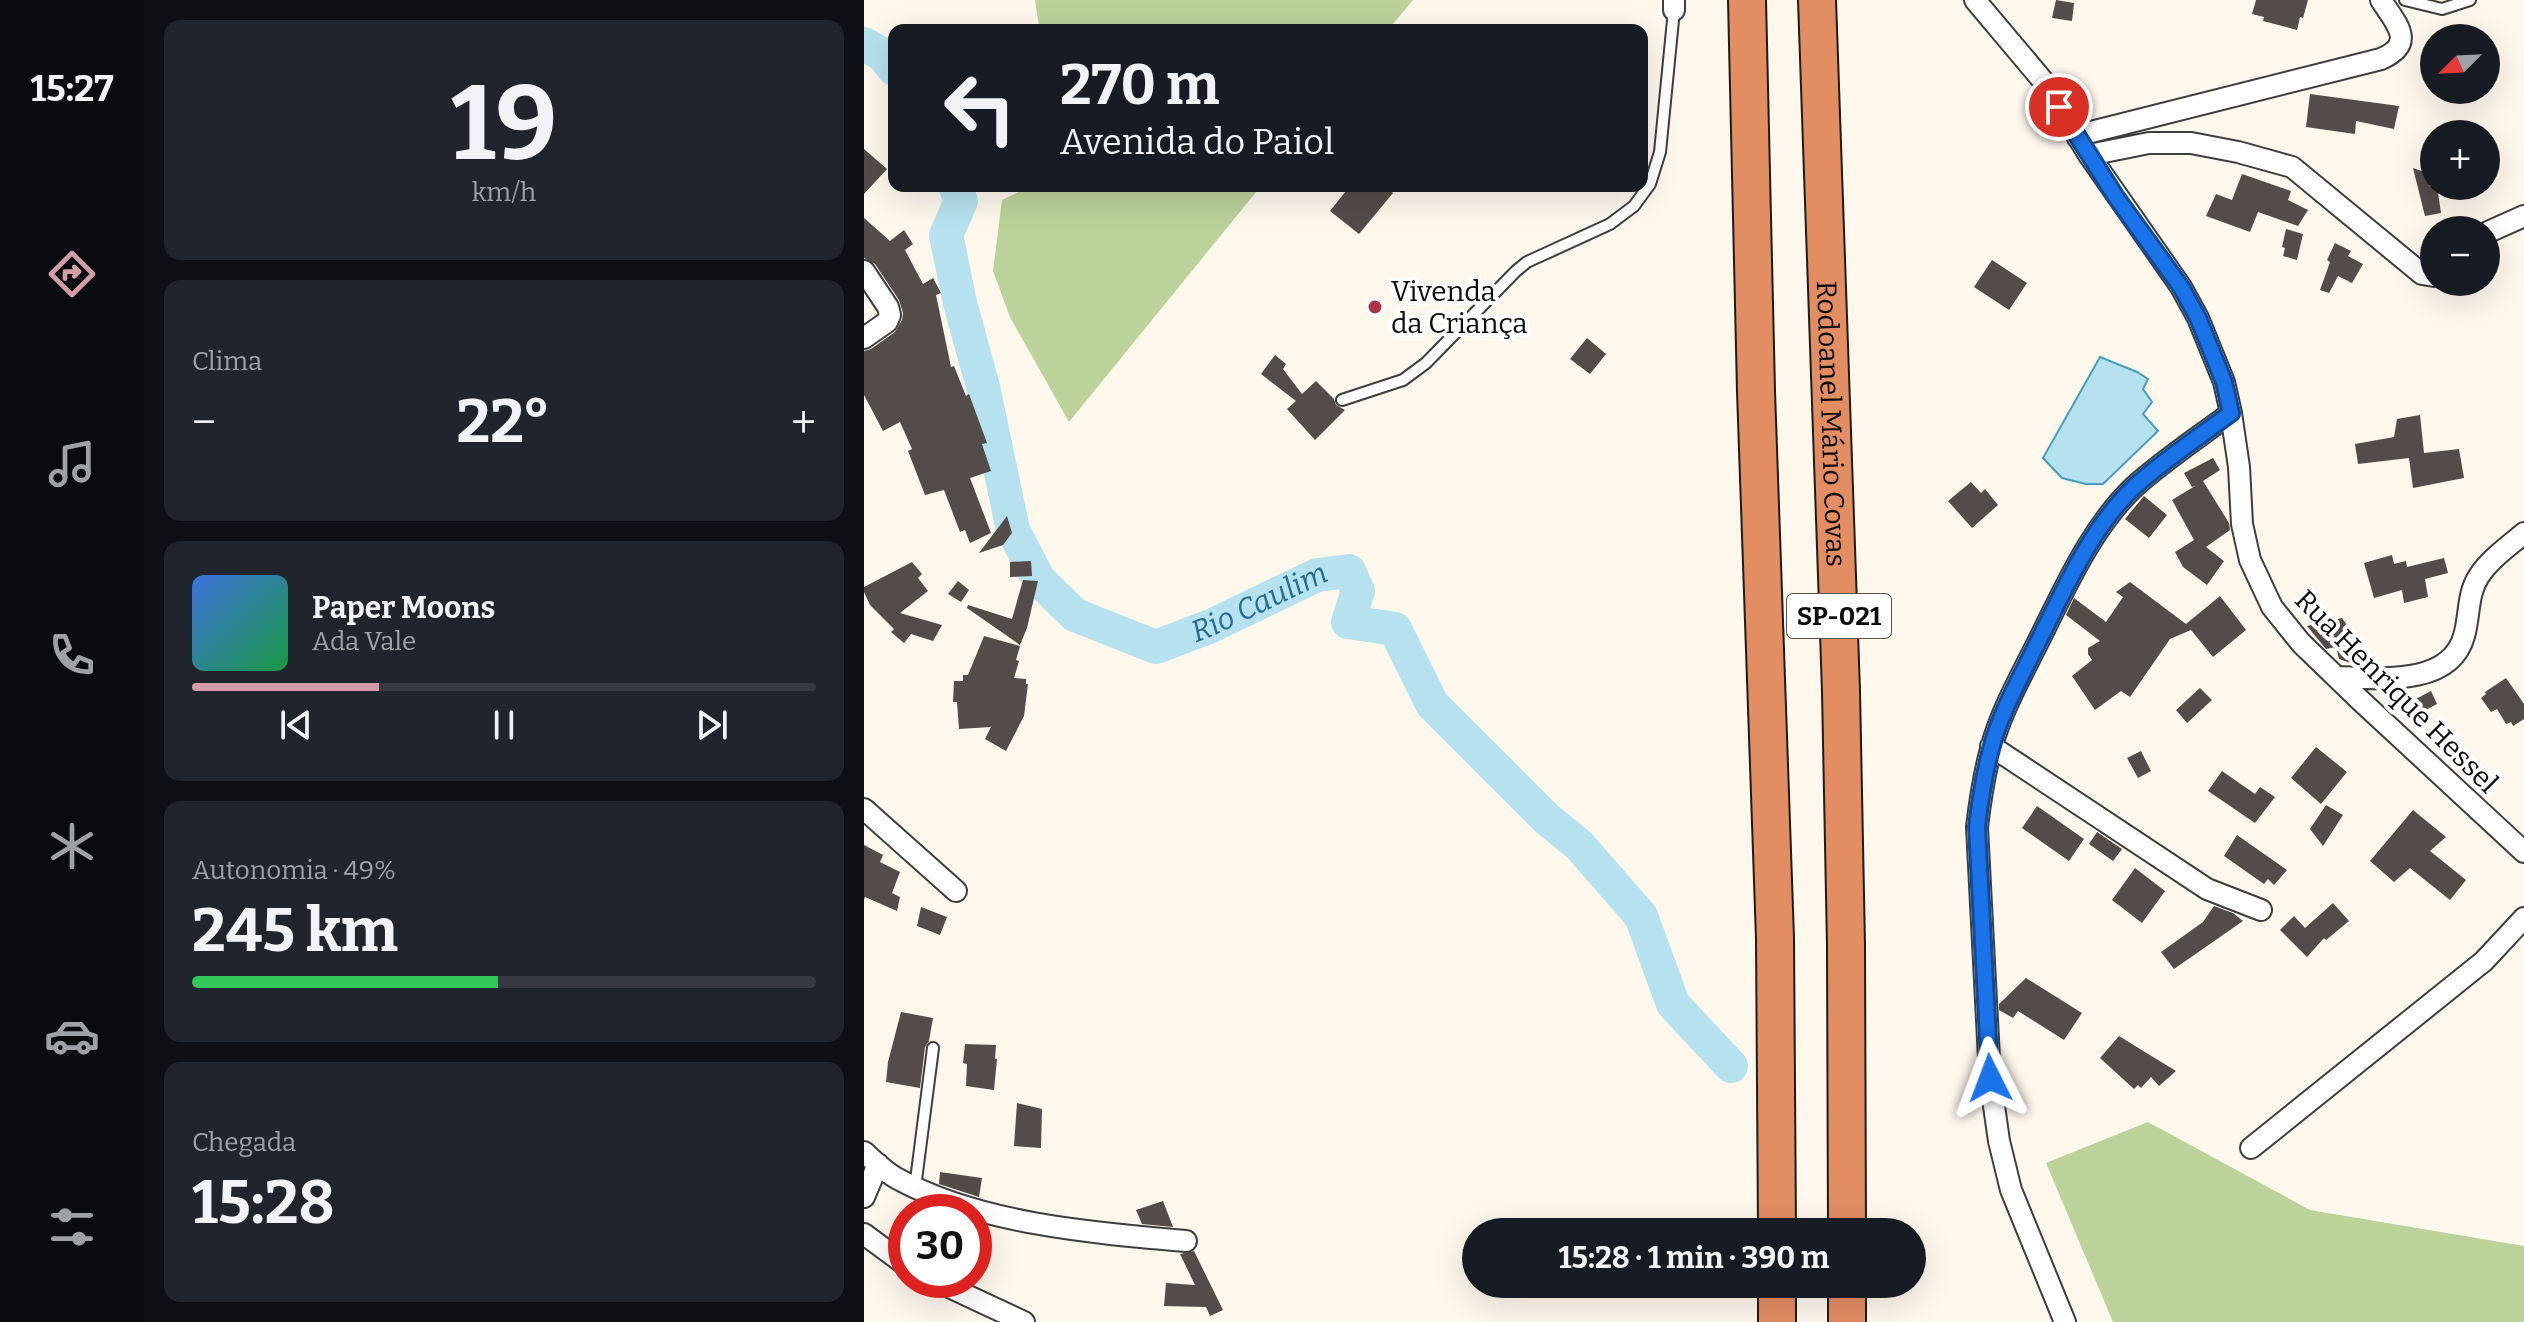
<!DOCTYPE html>
<html lang="pt">
<head>
<meta charset="utf-8">
<style>
  :root { --surface:#171b24; --page:#20242c; --text:#f1f3f6; --muted:#9ea1a6; --line:#363941; --accent:#d29da8 }
  body { margin:0; font-family:Bitter,serif; background:var(--page); color:var(--text); height:100vh; display:flex; flex-direction:column; font-size:30px; white-space:nowrap }
  * { box-sizing:border-box; margin:0 }
  p { font-size:26px; color:var(--muted) }
  .icon { flex:none; width:44px; height:44px; fill:none; stroke:currentColor; stroke-width:2; stroke-linecap:round; stroke-linejoin:round }
  .map { position:relative; flex:1; overflow:hidden }
  .panel { display:flex; flex-direction:column; gap:20px; padding:20px; background:#0d0f14; width:720px }
  .panel>* { flex:none }
  .hud { position:absolute; left:24px; top:24px; width:760px; height:168px; border-radius:16px; box-shadow:0 8px 32px #0002; background:#171b24; color:var(--text); overflow:hidden }
  .needle { width:52px; rotate:246deg }
  .tools { position:absolute; left:1556px; top:24px; display:grid; gap:16px }
  .tools a { display:grid; place-items:center; width:80px; height:80px; border-radius:50%; background:var(--surface); box-shadow:0 8px 32px #0002; font-size:40px }
  .speed { position:absolute; left:24px; top:1194px; display:flex; gap:16px; font-size:40px; font-weight:700; text-align:center }
  .speed>* { display:grid; place-content:center; width:104px; height:104px; border-radius:50%; background:var(--surface); box-shadow:0 8px 32px #0002; line-height:1 }
  .speed .limit { border:12px solid #d22; background:#fff; color:#111 }
  .pin { position:absolute; display:grid; place-items:center; width:68px; height:68px; color:#fff; margin:-34px; border:4px solid #fff; border-radius:50%; box-shadow:0 2px 8px #0007 }
  .me { position:absolute; width:88px; margin:-44px; rotate:357deg; stroke-linejoin:round; filter:drop-shadow(0 0 6px #0008) }
  .turn { display:flex; align-items:center; gap:28px; height:168px; padding:0 40px; font-size:36px }
  .turn .icon { width:104px; height:104px; stroke-width:2.5 }
  .turn b { display:block; font-size:56px; line-height:68px }
  .big { font-size:60px; font-weight:700; line-height:1.1 }
  .panel .widget { flex:1; display:flex; flex-direction:column; justify-content:center; gap:12px; min-width:0; padding:0 28px; border-radius:16px; background:var(--page) }
  .panel .dial { align-items:center; gap:0 }
  .dial b { font-size:104px; line-height:1 }
  .song { display:flex; align-items:center; gap:24px }
  .cover { width:96px; height:96px; border-radius:12px; background:linear-gradient(135deg,hsl(220 70% 55%),hsl(140 70% 35%)) }
  .played { height:8px; border-radius:4px; background:linear-gradient(90deg,var(--accent) 30%,var(--line) 30%) }
  .keys { display:flex; justify-content:space-around; direction:ltr }
  .heat { display:flex; justify-content:space-between; align-items:center; font-size:44px; direction:ltr }
  .charge { height:12px; border-radius:6px; background:linear-gradient(90deg,#34c759 49%,var(--line) 0) }
  .trip { position:absolute; left:598px; top:1218px; width:464px; height:80px; border-radius:40px; background:var(--surface); box-shadow:0 8px 32px #0002; font-weight:700; line-height:80px; text-align:center }
  main { display:flex; flex:1; min-height:0 }
  .tabs { display:flex; flex-direction:column; width:144px; justify-content:space-around; align-items:center; background:#090b0e; color:var(--muted) }
  .tabs .icon { width:56px; height:56px }
  .tabs .current { color:var(--accent) }
  .tabs b { font-size:36px; color:var(--text) }
  .map>svg:first-child { display:block }
</style>
</head>
<body>
<main>
<nav class="tabs">
<b>15:27</b>
<svg class="icon current" aria-label="directions" viewBox="0 0 24 24"><path d="M12 3l9 9-9 9-9-9zM9 14v-3h6M13 9l2 2-2 2"/></svg>
<svg class="icon" aria-label="music" viewBox="0 0 24 24"><path d="M9 18V5l10-2v13"/><circle cx="6" cy="18" r="3"/><circle cx="16" cy="16" r="3"/></svg>
<svg class="icon" aria-label="phone" viewBox="0 0 24 24"><path d="M5 4h4l2 5-3 2q2 4 5 5l2-3 5 2v4C11 20 4 13 5 4z"/></svg>
<svg class="icon" aria-label="climate" viewBox="0 0 24 24"><path d="M12 3v18M4 7l16 10M4 17L20 7"/></svg>
<svg class="icon" aria-label="car" viewBox="0 0 24 24"><path d="M5 17H2v-5l4-1 3-4h7l3 4 3 1v5h-3M9 17h6M6 11h13"/><circle cx="7" cy="17" r="2"/><circle cx="17" cy="17" r="2"/></svg>
<svg class="icon" aria-label="filters" viewBox="0 0 24 24"><path d="M4 7h16M4 17h16"/><circle cx="9" cy="7" r="2"/><circle cx="15" cy="17" r="2"/></svg>
</nav>
<section class="panel">
<div class="widget dial"><b>19</b><p>km/h</p></div>
<div class="widget"><p>Clima</p>
<div class="heat"><a>−</a><b class="big">22°</b><a>+</a></div>
</div>
<div class="widget">
<div class="song"><i class="cover"></i><div><b>Paper Moons</b><p>Ada Vale</p></div></div>
<div class="played"></div>
<div class="keys"><svg class="icon" aria-label="previous" viewBox="0 0 24 24"><path d="M18 5L8 12l10 7zM5 5v14"/></svg><svg class="icon" aria-label="pause" viewBox="0 0 24 24"><path d="M8 5v14M16 5v14"/></svg><svg class="icon" aria-label="next" viewBox="0 0 24 24"><path d="M6 5l10 7-10 7zM19 5v14"/></svg></div>
</div>
<div class="widget"><p>Autonomia · 49%</p><b class="big">245 km</b><div class="charge"></div></div>
<div class="widget"><p>Chegada</p><b class="big">15:28</b></div>
</section>
<div class="map">
<svg width="1660" height="1322" viewBox="0 0 1660 1322">
  <rect width="100%" height="100%" fill="#fdf7ec"/>
  <path fill="#bbd29b" d="M171,0h378l-25,30h-337l-12,-4z
    M167,186h230l-192,236 -59,-105 -17,-46 9,-71z
    M1284,1122l162,88 214,36v76h-411l-67,-159z"/>
  <path fill="#b6e1ee" stroke="#469dbd" stroke-width="2" d="M1236,357l37,15 11,7 -5,10 9,13 -9,12 15,17 -55,53h-17l-24,-6 -19,-20z"/>
  <g fill="none" stroke-linecap="round" stroke-linejoin="round">
    <g stroke="#b6e1ee" stroke-width="34">
      <path d="M0,44l19,11 11,14"/>
      <path id="s1" d="M91,186l6,15 -15,34 14,68 23,84 30,143 26,50 36,35 81,32 55,-21 106,-51 32,-4 9,20 -10,31 47,7 37,75 115,115 32,26 62,71 32,88 58,62"/>
    </g>
  </g>
  <path fill="#534c49" d="M1192,0l18,3 -2,18 -20,-3z
    M1392,0h52l-5,18 -3,-1 -3,13 -34,-9 1,-4 -12,-3z
    M1446,94l89,12 -5,23 -38,-8 -1,13 -49,-7z
    M0,149l23,20 -23,25z
    M1549,168l20,7 -4,11h8l4,27 -16,3z
    M1378,174l49,17 -3,9 20,10 -10,16 -40,-14 -8,20 -44,-16 10,-22 16,6z
    M486,186h35l8,7 -34,41 -29,-23z
    M0,218l26,23 14,-11 9,14 -8,6 18,34 10,-6 8,15 -5,2 15,72 3,-1 12,30 3,-2 18,49 -5,1 9,27 -21,7 21,55 -21,10 -5,-13 -5,2 -16,-42 -19,5 -17,-44 4,-2 -12,-27 -17,9 -19,-36v-44l7,-2 24,-17 7,-12 1,-7 -4,-13 -24,-36 -11,-6z
    M1422,229l17,5 -6,26 -14,-4 2,-8 -3,-1z
    M1471,243l16,8 -3,5 15,8 -11,19 -14,-7 -9,17 -9,-3 10,-28 -3,-2z
    M1128,260l35,23 -18,27 -35,-23z
    M723,338l19,16 -16,20 -20,-15z
    M411,355l11,9 -3,5 19,25 14,-13 18,18 2,6 9,5 -30,30 -28,-31 9,-8 -35,-27z
    M1556,415l4,38 35,-4 5,29 -51,10 -4,-30 -51,6 -3,-20 39,-7 3,-18z
    M1349,458l7,12 -17,11 26,42 1,7 -24,17 18,14 -17,24 -24,-18 -8,-15 19,-12 -22,-40 23,-14 -3,1 -8,-14z
    M1107,482l10,11 4,-4 13,16 -26,23 -24,-27z
    M1280,496l23,19 -18,23 -24,-19z
    M143,516l5,17 -9,12 -24,8z
    M1528,555l2,9 12,-3 1,6 37,-9 4,15 -23,6 3,18 -24,6 -2,-13 -28,8 -10,-35z
    M167,561l1,15 -22,1v-15z
    M48,562l10,12 -4,4 10,13 -28,22 42,12 -9,16 -22,-7 -7,9 -13,-11 3,-3 -24,-24 -6,-13v-5z
    M159,580l15,1 -11,47 -7,17 -53,-37 1,-3 44,14z
    M94,581l11,9 -8,12 -13,-8z
    M1266,582l56,42 34,-28 26,34 -33,27 -22,-27 -21,9 -40,58 -9,-6 -26,19 -23,-34 20,-16 -4,-6v-6l12,-7 -34,-26 8,-17 32,24 17,-25 -7,-5z
    M1478,618l25,36 -14,10 -14,-5 -3,-12 -10,2 -19,-23z
    M120,636l36,10 -4,14 3,1 -5,17 12,1v5h2l-4,32 -18,35 -21,-12 6,-12 -32,2 -2,-27h-4l1,-21h9v-6h5z
    M1642,678l18,26v15l-11,7 -2,-4 -5,2 -9,-15 -6,3 -10,-14 5,-4 -1,-2z
    M1336,688l12,12 -25,23 -11,-13z
    M1567,691l6,13 -17,9 -8,-12z
    M1452,747l31,25 -26,32 -30,-26z
    M1277,751l10,20 -13,7 -11,-20z
    M1358,771l33,23 5,-7 15,10 -20,26 -47,-32z
    M1462,805l17,10 -20,31 -13,-17z
    M1173,806l47,33 -15,22 -47,-33z
    M1549,810l33,27 -16,14 36,29 -16,20 -40,-32 -16,14 -24,-21z
    M1233,832l25,17 -9,12 -24,-17z
    M1373,835l50,35 -13,15 -6,-6 -4,5 -40,-28z
    M0,845l19,10 -3,7 20,10 -8,21 8,4 -3,14 -32,-14 -1,2z
    M1271,868l30,23 -23,32 -30,-23z
    M1469,903l16,18 -23,19 -2,-2 -17,19 -27,-27 14,-14 11,12z
    M1350,906l19,7 10,8 -69,48 -13,-17 42,-30z
    M57,907l26,10 -7,18 -23,-9z
    M1162,978l56,35 -18,27 -46,-29 -5,7 -14,-8v-6z
    M37,1012l32,6 -4,23 -4,6 -5,41 -34,-6 2,-20z
    M1255,1036l21,13 36,22 -17,15 -8,-9 -10,11 -3,-3 -4,4 -34,-31z
    M101,1044l31,1 -1,14h2l-3,31 -28,-4 1,-22 -4,-1z
    M153,1103l25,6 -1,39 -27,-2z
    M76,1172l42,6 -3,19 -40,-13z
    M299,1201l10,26 -31,-3 -6,-14z
    M330,1251l29,59 -13,6 -4,-9 -42,-1 2,-23 29,2 -15,-31z"/>
  <g fill="none" stroke-linecap="round" stroke-linejoin="round">
    <g stroke="#3e3e3e" stroke-width="14">
      <path id="lane" d="M1541,0l37,9 28,-9
        M478,400l61,-20 23,-17 90,-92 11,-9 83,-38 24,-18 16,-22 10,-32 14,-142
        M51,1188l18,-140"/>
    </g>
    <g stroke="#3e3e3e" stroke-width="24">
      <path id="street" d="M1111,0l69,82 45,73 92,132 17,31 26,64 7,31 8,54 3,57 8,36 22,47 29,36 60,58 163,151
        M810,10v-10
        M1214,138l13,-6 290,-73c36,-16 15,-35 0,-59
        M1225,155l60,-12h42l47,9 54,15 130,107 12,2
        M1622,233l38,-17
        M0,271l24,36 2,8 -3,7 -23,16
        M1474,677c40,1 112,10 126,-41 6,-20 3,-42 15,-60 11,-17 30,-30 45,-43
        M1127,746l216,143 54,21
        M0,809l92,82
        M1387,1148l233,-187 40,-43
        M0,1152c11,10 22,21 34,27 82,45 196,54 288,62
        M0,1197l14,-33
        M0,1234l42,31
        M70,1280l90,42
        M1201,1322l-54,-132 -12,-49 -9,-63 -13,-251c3,-26 7,-52 14,-78 9,-35 28,-69 44,-101 28,-55 54,-118 99,-161 30,-27 65,-50 97,-74"/>
    </g>
    <g stroke="#1c1c1c" stroke-width="40">
      <g id="highway">
        <path d="M883,0l9,391 19,547 2,294"/>
        <path id="s2" d="M953,0l24,691 5,254 1,287"/>
        <path d="M913,1284v38"/>
        <path d="M983,1284v38"/>
      </g>
    </g>
    <use href="#lane" stroke="#fff" stroke-width="10"/>
    <use href="#street" stroke="#fff" stroke-width="20"/>
    <use href="#highway" stroke="#e38d63" stroke-width="36"/>
  </g>
  <g fill="none" stroke-linecap="round" stroke-linejoin="round">
    <g stroke="#114b97" stroke-width="20">
      <path id="route" d="M1126,1078l-13,-251c3,-26 7,-52 14,-78 9,-35 28,-68 44,-101 28,-55 54,-118 99,-161 30,-27 65,-50 97,-74l-7,-31 -26,-64 -17,-31 -65,-90 -57,-90"/>
    </g>
    <use href="#route" stroke="#1a73e8" stroke-width="14"/>
  </g>
  <circle fill="#ab3449" stroke="#fff" stroke-width="3" cx="511" cy="307" r="8"/>
  <g text-anchor="middle" stroke-width="8" stroke-linejoin="round" paint-order="stroke">
    <rect fill="#fff" stroke="#545454" stroke-width="2" x="923" y="594" width="104" height="44" rx="6"/>
    <g font-size="26" font-weight="bold" fill="#0b0b0b">
      <text x="975" y="625">SP-021</text>
    </g>
    <g font-size="28" fill="#0b0b0b" stroke="#fff" text-anchor="start">
      <text x="527" y="301">Vivenda<tspan x="527" dy="32">da Criança</tspan></text>
    </g>
    <g font-size="28" fill="#0b0b0b" stroke="#fff">
      <text dy="10" stroke="none"><textPath href="#s2" startOffset="424">Rodoanel Mário Covas</textPath></text>
      <text transform="translate(1533 691) rotate(45)" y="10">Rua Henrique Hessel</text>
    </g>
    <g font-size="30" font-style="italic" fill="#246d8e" stroke="#fff">
      <text dy="10" stroke="none"><textPath href="#s1" startOffset="662">Rio Caulim</textPath></text>
    </g>
  </g>
</svg>
<div class="tools">
<a><svg class="needle" viewBox="-14 -14 28 28"><path d="M0-13l5 13h-10z" fill="#e53935"/><path d="M0 13l5-13h-10z" fill="#9ea1a6"/></svg></a>
<a>+</a>
<a>−</a>
</div>
<div class="speed"><div class="limit">30</div></div>
<div class="pin" style="left:1195px;top:107px;background:#d93025"><svg class="icon" aria-label="arrive" viewBox="0 0 24 24"><path d="M6 21V4h12l-3 4 3 4H6"/></svg></div>
<svg class="me" style="left:1126px;top:1078px" viewBox="-20 -20 40 40"><path d="M0-17L14 15 0 8-14 15z" fill="#1a73e8" stroke="#fff" stroke-width="4"/></svg>
<div class="trip">15:28 · 1 min · 390 m</div>
<div class="hud">
<div class="turn"><svg class="icon" aria-label="left" viewBox="0 0 24 24"><path d="M17 20v-9H6M10 6l-5 5 5 5"/></svg><div><b>270 m</b>Avenida do Paiol</div></div>
</div>
</div>
</main>
</body>
</html>
